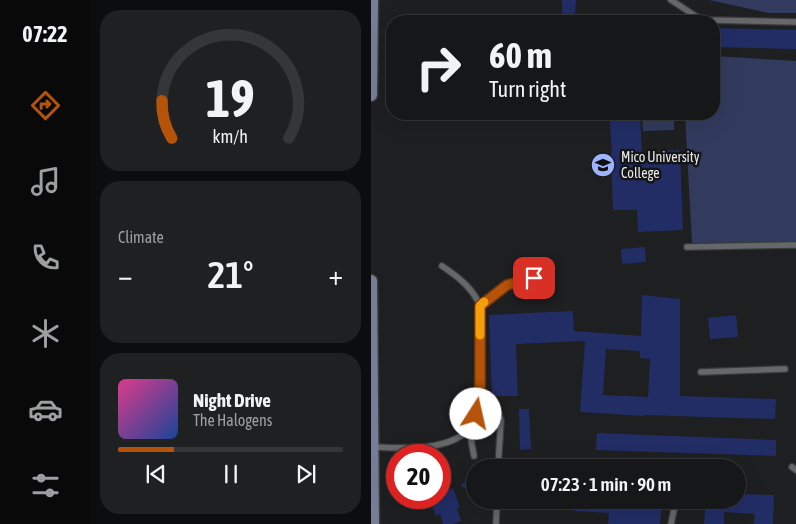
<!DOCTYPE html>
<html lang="en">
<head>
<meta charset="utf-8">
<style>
  :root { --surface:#161719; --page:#1f2022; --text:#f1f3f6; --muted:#9e9fa2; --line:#353638; --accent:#b45309 }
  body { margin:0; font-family:"Asap Condensed",sans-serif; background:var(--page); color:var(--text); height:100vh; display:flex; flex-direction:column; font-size:19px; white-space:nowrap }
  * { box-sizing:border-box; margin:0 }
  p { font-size:16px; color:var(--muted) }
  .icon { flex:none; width:28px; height:28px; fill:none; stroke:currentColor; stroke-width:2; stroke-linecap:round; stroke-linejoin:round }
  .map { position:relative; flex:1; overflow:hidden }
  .details { display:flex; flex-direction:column; gap:10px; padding:10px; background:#0c0d0e; width:281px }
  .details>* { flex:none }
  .guide { position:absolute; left:15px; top:15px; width:334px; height:105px; border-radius:20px; box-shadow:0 5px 20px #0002,0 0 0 1px var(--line); background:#161719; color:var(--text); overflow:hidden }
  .speed { position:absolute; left:15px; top:444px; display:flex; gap:10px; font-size:25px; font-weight:700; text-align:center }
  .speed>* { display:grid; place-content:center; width:65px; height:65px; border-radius:50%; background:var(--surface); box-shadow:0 5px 20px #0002,0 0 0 1px var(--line); line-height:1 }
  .speed .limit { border:8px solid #d22; background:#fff; color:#111 }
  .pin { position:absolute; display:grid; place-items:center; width:42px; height:42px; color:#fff; margin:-21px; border-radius:10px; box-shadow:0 2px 8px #0006 }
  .me { position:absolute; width:55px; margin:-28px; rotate:10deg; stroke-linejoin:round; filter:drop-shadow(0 0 4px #0008) }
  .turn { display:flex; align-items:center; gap:18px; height:105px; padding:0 20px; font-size:22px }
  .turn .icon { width:65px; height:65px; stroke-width:2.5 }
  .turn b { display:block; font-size:35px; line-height:42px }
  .big { font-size:38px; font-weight:600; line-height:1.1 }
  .details .widget { flex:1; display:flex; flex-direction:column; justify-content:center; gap:8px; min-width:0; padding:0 18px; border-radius:20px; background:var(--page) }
  .details .dial { align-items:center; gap:0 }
  .dial svg { height:130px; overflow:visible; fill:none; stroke:var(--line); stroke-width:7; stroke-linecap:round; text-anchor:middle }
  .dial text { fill:var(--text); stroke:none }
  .song { display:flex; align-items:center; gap:15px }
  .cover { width:60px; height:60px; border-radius:8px; background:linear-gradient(135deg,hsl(330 70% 55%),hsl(220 70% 35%)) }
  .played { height:5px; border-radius:2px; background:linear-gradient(90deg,var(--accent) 25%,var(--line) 25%) }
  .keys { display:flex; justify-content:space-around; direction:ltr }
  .heat { display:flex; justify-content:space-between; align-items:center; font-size:28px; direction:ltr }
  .trip { position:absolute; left:95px; top:459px; width:280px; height:50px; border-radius:25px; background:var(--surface); box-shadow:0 5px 20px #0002,0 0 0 1px var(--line); font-weight:600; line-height:50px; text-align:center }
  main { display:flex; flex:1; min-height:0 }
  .dock { display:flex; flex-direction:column; width:90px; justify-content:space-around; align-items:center; background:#09090a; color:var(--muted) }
  .dock .icon { width:35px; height:35px }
  .dock .current { color:var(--accent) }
  .dock b { font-size:22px; color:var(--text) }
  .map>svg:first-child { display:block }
</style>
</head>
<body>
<main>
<nav class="dock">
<b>07:22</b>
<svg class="icon current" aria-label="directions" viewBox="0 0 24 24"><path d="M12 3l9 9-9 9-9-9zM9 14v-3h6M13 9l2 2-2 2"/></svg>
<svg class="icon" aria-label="music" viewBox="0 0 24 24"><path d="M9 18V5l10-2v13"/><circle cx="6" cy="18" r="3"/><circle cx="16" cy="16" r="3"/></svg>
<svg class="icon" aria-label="phone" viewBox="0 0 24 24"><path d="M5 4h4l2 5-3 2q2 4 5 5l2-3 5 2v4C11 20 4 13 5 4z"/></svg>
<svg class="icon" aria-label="climate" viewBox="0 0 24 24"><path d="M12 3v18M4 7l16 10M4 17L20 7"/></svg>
<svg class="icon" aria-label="car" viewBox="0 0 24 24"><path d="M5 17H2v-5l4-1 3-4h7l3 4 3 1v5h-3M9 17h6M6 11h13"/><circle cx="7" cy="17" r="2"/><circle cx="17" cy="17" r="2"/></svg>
<svg class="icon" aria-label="filters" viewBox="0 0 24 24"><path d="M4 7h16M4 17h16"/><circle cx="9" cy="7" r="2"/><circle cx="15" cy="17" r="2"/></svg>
</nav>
<section class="details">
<div class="widget dial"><svg viewBox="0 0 100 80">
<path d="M14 69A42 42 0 1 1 86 69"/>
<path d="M14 69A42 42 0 0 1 8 46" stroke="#b45309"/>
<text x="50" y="56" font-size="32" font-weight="700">19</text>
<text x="50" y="72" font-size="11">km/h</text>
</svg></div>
<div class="widget"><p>Climate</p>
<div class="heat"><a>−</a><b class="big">21°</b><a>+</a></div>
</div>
<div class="widget">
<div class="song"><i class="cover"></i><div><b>Night Drive</b><p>The Halogens</p></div></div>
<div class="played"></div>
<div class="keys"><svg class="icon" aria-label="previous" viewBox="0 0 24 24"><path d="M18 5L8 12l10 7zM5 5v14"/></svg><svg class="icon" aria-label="pause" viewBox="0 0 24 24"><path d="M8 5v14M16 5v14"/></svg><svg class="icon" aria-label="next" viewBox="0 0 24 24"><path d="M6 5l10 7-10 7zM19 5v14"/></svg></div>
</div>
</section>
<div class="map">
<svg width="425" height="524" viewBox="0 0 425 524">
  <rect width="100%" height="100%" fill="#1e1f21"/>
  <path fill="#323b5e" d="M338,0h87v13h-27z
    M343,56l82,5v182h-104l-7,-129h28z
    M271,114h32v16l-31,1z"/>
  <path fill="#222d66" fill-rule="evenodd" d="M191,0h14l-1,14h-13z
    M342,28l83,2v19l-83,-2z
    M238,114h31l2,38 38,-2 3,80 -45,2 -1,-22h-24l-2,-60h1z
    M274,247l1,15 -24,2 -1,-15z
    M271,295l38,4v97l96,3 -1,20 -131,-4v1l-64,-4 5,-71 -69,3 2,52h-26l-3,-81 84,-4 1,20 67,5zM235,349l34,2v7l10,1 -2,38 -45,-2z
    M365,315l2,22 -28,2 -2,-21z
    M148,409h10l2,40 -11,1z
    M226,433l179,7v16l-180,-6z
    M104,472v26l-14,-13z
    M82,488l7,19 -3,1 4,13 -8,3h-10l-3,-10 -4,2 -7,-18h11v-5z
    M366,494l37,1 -1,29h-19l1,-10 -31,-2v12h-20l2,-24h31z
    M204,500h41l46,3 -2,21h-52l1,-11 -35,-2z"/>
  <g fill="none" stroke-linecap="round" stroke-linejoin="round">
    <g stroke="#393a3c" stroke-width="8">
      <path id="service" d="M300,0l26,17 11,3 88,2
        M316,247l109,-2
        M109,306l27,-21 27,-7
        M330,372l84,-3
        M109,389l18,22 3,9 -3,48
        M98,429l5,27
        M1,447c28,1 75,5 96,-17 17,-18 14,-99 12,-124 -7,-18 -23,-30 -38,-40
        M421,467l4,3
        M311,468l1,-3
        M125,524l1,-24
        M300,524l5,-24"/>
    </g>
    <g stroke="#393a3c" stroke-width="15">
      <path id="secondary" d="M0,95l1,-95
        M0,281l2,243"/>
    </g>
    <use href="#service" stroke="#66676a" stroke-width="5.5"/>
    <use href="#secondary" stroke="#767d96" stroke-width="12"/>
  </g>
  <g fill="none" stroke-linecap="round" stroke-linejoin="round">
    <g stroke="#753606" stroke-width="12">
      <path id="route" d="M105,414l4,-25v-83l27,-21 27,-7"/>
    </g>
    <use href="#route" stroke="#b45309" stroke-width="9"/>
    <path stroke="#f59e0b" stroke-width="9" d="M109,335v-29l4,-4"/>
  </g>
  <defs>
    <g id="university-disc" transform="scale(1.25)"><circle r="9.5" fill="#9eb3fd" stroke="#151518"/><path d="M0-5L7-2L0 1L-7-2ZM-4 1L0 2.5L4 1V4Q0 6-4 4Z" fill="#111"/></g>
  </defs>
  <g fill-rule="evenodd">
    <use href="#university-disc" x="232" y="165"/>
  </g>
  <g text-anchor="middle" stroke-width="5" stroke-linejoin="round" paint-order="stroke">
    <g font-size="14" fill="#e8e9eb" stroke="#151518" text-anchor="start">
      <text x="250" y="162">Mico University<tspan x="250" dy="16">College</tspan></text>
    </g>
  </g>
</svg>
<div class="speed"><div class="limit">20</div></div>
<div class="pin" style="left:163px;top:278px;background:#d93025"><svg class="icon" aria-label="arrive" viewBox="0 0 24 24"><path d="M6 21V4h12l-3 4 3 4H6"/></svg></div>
<svg class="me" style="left:105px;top:414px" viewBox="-20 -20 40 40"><circle r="19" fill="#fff"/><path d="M0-13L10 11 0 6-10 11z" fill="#b45309"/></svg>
<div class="trip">07:23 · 1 min · 90 m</div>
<div class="guide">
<div class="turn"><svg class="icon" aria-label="right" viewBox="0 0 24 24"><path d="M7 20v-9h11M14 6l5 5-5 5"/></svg><div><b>60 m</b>Turn right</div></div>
</div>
</div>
</main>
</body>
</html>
